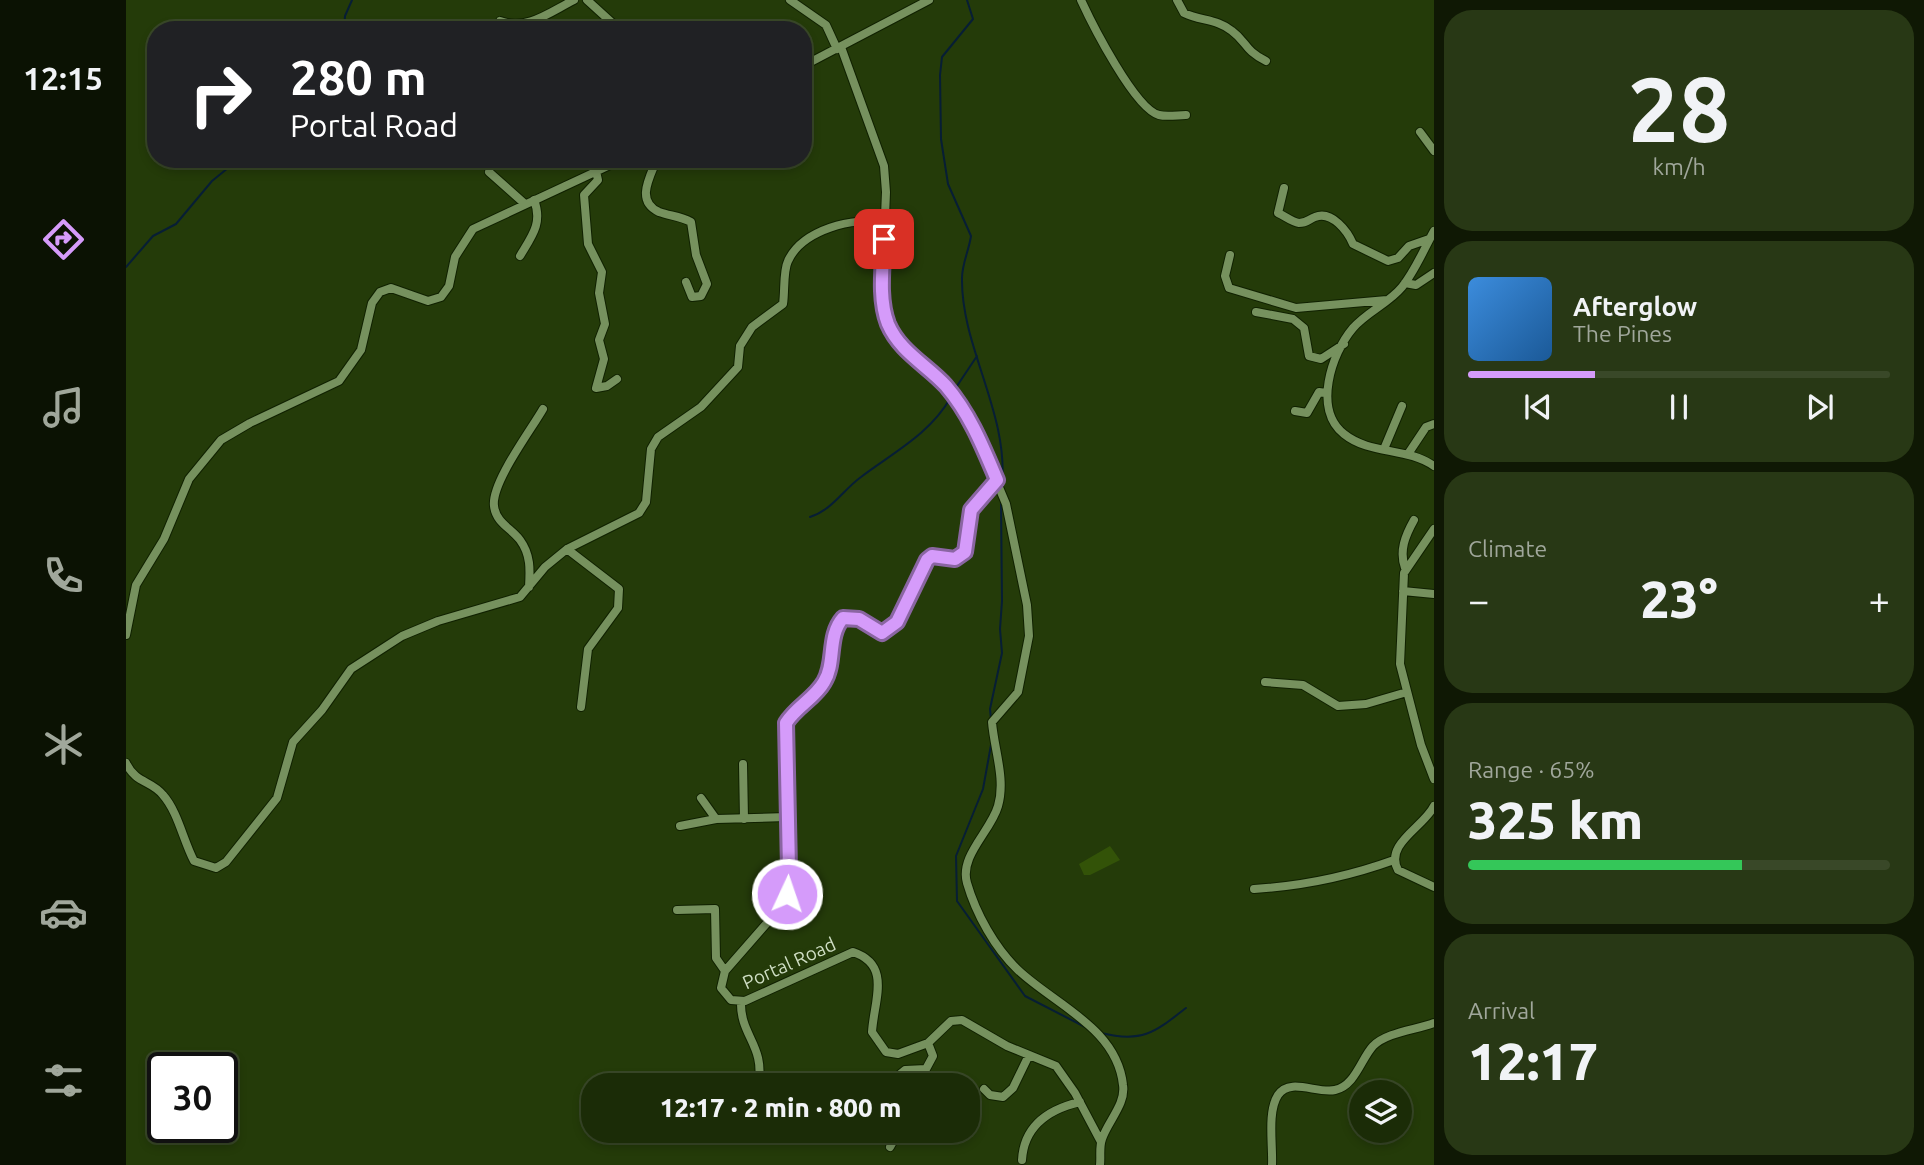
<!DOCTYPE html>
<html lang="en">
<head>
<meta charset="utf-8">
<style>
  :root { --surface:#1b2c07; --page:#283815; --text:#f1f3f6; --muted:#a0a79b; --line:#394828; --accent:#d59bfa }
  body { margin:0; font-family:Ubuntu,sans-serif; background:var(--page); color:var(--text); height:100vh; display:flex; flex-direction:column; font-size:26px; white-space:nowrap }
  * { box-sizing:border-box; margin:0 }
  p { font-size:23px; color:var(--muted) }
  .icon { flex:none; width:38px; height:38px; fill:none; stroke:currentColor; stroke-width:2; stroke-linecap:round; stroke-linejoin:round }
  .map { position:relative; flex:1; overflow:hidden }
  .side { display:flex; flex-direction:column; gap:10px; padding:10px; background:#0f1804; width:490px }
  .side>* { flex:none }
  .banner { position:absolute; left:21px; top:21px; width:665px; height:147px; border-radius:28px; box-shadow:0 4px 10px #0003,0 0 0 2px var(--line); background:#202124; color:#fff; overflow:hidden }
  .controls { position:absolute; left:1223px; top:1080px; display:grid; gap:14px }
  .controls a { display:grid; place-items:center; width:63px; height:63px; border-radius:50%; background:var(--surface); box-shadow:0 4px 10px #0003,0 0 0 2px var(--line); font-size:35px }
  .speed { position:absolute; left:21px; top:1052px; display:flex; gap:14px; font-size:35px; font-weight:700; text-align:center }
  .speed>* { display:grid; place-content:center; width:91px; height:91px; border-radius:50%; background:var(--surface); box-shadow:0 4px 10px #0003,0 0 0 2px var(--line); line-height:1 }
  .speed .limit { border:4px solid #111; border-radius:10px; background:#fff; color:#111 }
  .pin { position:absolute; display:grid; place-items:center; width:60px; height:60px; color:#fff; margin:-30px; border-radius:14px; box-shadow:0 4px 10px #0006 }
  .me { position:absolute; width:77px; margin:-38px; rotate:3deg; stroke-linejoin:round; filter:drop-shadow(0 0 5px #0008) }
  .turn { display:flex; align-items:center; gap:24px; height:147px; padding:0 28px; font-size:32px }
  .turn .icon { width:91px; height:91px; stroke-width:2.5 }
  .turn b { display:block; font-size:49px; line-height:60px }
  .big { font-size:52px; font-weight:800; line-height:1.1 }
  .side .widget { flex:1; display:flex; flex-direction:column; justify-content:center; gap:10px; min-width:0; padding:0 24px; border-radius:28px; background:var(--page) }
  .side .dial { align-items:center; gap:0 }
  .dial b { font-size:91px; line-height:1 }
  .song { display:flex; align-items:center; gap:21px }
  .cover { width:84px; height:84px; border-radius:10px; background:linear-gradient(135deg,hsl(210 70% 55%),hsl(210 70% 35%)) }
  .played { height:7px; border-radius:4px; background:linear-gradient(90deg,var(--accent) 30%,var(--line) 30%) }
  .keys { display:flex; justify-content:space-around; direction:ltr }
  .heat { display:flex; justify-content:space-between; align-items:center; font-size:38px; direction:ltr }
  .charge { height:10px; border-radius:5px; background:linear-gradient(90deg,#34c759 65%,var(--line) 0) }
  .trip { position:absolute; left:455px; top:1073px; width:399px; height:70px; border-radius:28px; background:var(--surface); box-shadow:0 4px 10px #0003,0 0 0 2px var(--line); font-weight:800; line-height:70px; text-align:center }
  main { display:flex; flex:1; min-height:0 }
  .menu { display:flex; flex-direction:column; width:126px; justify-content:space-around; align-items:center; background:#0b1203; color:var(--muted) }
  .menu .icon { width:49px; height:49px }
  .menu .selected { color:var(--accent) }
  .menu b { font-size:32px; color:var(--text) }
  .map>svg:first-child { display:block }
</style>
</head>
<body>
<main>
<nav class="menu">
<b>12:15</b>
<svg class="icon selected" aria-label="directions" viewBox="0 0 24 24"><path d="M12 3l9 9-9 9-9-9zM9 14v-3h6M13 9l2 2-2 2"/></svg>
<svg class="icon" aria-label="music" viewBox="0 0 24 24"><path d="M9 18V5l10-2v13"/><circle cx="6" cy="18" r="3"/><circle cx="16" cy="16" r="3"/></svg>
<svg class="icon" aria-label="phone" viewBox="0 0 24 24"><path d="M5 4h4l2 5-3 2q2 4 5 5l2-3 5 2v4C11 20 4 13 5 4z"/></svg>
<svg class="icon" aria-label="climate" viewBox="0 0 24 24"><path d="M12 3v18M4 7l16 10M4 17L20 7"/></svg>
<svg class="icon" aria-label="car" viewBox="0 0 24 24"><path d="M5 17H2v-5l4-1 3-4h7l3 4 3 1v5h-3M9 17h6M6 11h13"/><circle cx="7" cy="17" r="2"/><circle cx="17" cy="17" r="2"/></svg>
<svg class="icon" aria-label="filters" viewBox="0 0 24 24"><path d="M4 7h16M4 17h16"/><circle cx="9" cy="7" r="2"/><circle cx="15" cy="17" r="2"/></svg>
</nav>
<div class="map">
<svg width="1308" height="1165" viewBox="0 0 1308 1165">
  <rect width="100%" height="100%" fill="#243b09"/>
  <path fill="#335308" d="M984,846l10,14 -30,15h-6l-5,-11z"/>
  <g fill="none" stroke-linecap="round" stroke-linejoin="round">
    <path stroke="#071e35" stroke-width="2" d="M841,0l6,19 -31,38 -2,18 1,64 7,45 23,52c-2,14 -9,28 -9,42 -1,70 47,134 40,208
      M218,30l1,-14 7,-16
      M0,267l27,-31 23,-12 36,-43 27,-22
      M829,389l22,-33
      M684,517c22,-7 33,-27 51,-40 33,-25 69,-43 90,-80
      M865,719l-1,-10 12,-56 -2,-24 2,-28 -1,-99
      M865,745l-8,44 -27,67 1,45 68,95 64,33
      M975,1033c41,10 53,0 85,-25"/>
    <g stroke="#102100" stroke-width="10">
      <path id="minor" d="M461,0l33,30
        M664,0l36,25 11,24
        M955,0c11,24 54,109 78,115 8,2 19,0 27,0
        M1051,0l7,13c16,8 34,6 48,18 15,11 12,19 34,30
        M374,21c27,10 50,-9 74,-21
        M715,47l43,119 2,26 -4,97 6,36 17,25 40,34 19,25 11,21 31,74 21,101 2,31 -11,56 -26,30c2,27 14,57 6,84 -7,25 -39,50 -31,77 9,31 28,65 51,87 37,35 99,58 105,115 3,19 -15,36 -21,54 -3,8 -1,18 -2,26
        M677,66l126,-66
        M1294,132l14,19
        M531,159c-7,18 -22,42 2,53 11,4 21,4 32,10l5,33 11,29 -6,12 -9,1 -6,-15
        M470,171l2,9 -14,15 4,49 14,28 -3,21 6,31 -6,16 5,19 -8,29 11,-2 10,-7
        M363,172l36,32
        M1158,188l-6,25c7,3 14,9 21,10 8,0 10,-4 16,-6 17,-7 33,15 38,27l35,17 10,-3 11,-12 20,-7
        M1308,231c-10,18 -19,40 -32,56 -13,16 -35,25 -49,41 -22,26 -40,82 -9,106 26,21 63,13 90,32
        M1104,255l-5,21 4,12 67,20 91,-8
        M394,256c12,-20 23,-33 14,-56
        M1279,283l11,2 18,-12
        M1130,312l37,7 11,9 5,28 12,3 23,-15
        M1169,411l12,2 12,-21 7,1
        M1258,449l18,-43
        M1282,454l18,-27 8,-3
        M871,480l-26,30 -3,35 -7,12 -29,-1 -5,4 -30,62c-23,24 -29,-7 -54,-4l-5,5 -14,60 -28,25 -10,16 1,170 -6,13 -56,64 -4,17 10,12 14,1 108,-49c39,13 21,48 19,80l14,20 12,2 30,-11 23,-22 11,-1 45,26 49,20 19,27 26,49
        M1308,529l-30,44 -4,91 21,81 13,34
        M441,549l52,40 -1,19 -30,41 -7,58
        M1279,568c-6,-17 0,-32 9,-48
        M403,587c1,-17 2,-32 -9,-47 -9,-12 -24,-17 -26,-34 -3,-23 37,-76 49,-97
        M1277,591l31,3
        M0,635l10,-50 28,-46 25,-60 32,-39 29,-17 89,-42 22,-31 11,-47 8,-11 11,-4 37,13 13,-4 8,-11 6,-29 18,-28 150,-70
        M1139,682l38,3 35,21 28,-2 41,-12
        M0,763c10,21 25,17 37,32 15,17 20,45 31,66l22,7 10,-6 51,-64 16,-56 29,-32 29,-41 51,-33 36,-15 82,-24 25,-30 22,-18 72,-36 7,-11 5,-53 7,-12 43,-30 37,-40 2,-21 12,-19 31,-23c2,-13 0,-33 5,-43 14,-31 66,-45 96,-38
        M617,764l1,55
        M575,798l15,21
        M1308,806c-10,21 -50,38 -36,64l36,17
        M554,826l36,-7 71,-2
        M1128,889c48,-3 96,-13 140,-29
        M551,910l38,-1 1,49 9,13
        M615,1002c-1,34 25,44 17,83
        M769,1085l-1,-6 11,-9 21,-1 7,-13 -5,-13
        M858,1089l6,6 13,2 10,-9 16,-33
        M764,1147l5,-9 22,-8
        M896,1160c2,-35 28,-51 58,-58
        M1146,1165c1,-20 -5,-53 6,-70 12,-18 39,-1 57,-5 20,-4 26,-31 38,-44 14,-14 43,-16 61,-23"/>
    </g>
    <use href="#minor" stroke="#76915e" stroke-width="8"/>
  </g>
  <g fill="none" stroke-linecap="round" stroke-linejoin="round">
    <g stroke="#8a65a2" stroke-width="18">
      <path id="route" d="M661,894l2,-25 -3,-146c10,-16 29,-25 38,-41 12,-19 3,-46 19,-64l16,1 23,14 15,-11 30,-62 5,-4 23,3 10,-7 6,-42 26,-30c-14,-33 -27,-66 -51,-94 -19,-21 -46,-34 -58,-62 -10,-26 -5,-58 -4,-85"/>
    </g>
    <use href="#route" stroke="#d59bfa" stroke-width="12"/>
  </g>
  <g text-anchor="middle" stroke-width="7" stroke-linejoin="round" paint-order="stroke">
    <g font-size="19" fill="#cfdec4" stroke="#243b09">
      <text transform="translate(663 963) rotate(-24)" y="7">Portal Road</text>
    </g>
  </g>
</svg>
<div class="controls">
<a><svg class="icon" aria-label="layers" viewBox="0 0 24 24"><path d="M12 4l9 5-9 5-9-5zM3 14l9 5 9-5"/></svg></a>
</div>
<div class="speed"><div class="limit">30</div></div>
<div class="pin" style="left:758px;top:239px;background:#d93025"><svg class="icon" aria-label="arrive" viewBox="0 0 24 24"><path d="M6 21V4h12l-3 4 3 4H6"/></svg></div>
<svg class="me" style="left:661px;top:894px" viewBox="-20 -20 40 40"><circle r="17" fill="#d59bfa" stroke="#fff" stroke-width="3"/><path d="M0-11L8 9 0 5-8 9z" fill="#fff"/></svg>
<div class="trip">12:17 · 2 min · 800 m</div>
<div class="banner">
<div class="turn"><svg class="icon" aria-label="right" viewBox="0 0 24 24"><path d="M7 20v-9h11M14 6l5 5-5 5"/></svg><div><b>280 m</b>Portal Road</div></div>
</div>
</div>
<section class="side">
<div class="widget dial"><b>28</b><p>km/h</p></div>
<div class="widget">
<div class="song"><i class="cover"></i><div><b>Afterglow</b><p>The Pines</p></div></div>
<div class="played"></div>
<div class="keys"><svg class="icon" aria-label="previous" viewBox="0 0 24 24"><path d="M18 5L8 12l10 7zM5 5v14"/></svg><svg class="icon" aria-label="pause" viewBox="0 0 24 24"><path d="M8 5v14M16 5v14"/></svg><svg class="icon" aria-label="next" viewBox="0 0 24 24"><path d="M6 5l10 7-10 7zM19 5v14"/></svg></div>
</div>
<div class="widget"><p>Climate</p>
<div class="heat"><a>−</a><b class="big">23°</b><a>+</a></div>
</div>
<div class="widget"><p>Range · 65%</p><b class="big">325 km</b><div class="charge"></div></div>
<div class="widget"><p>Arrival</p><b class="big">12:17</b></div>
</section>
</main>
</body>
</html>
